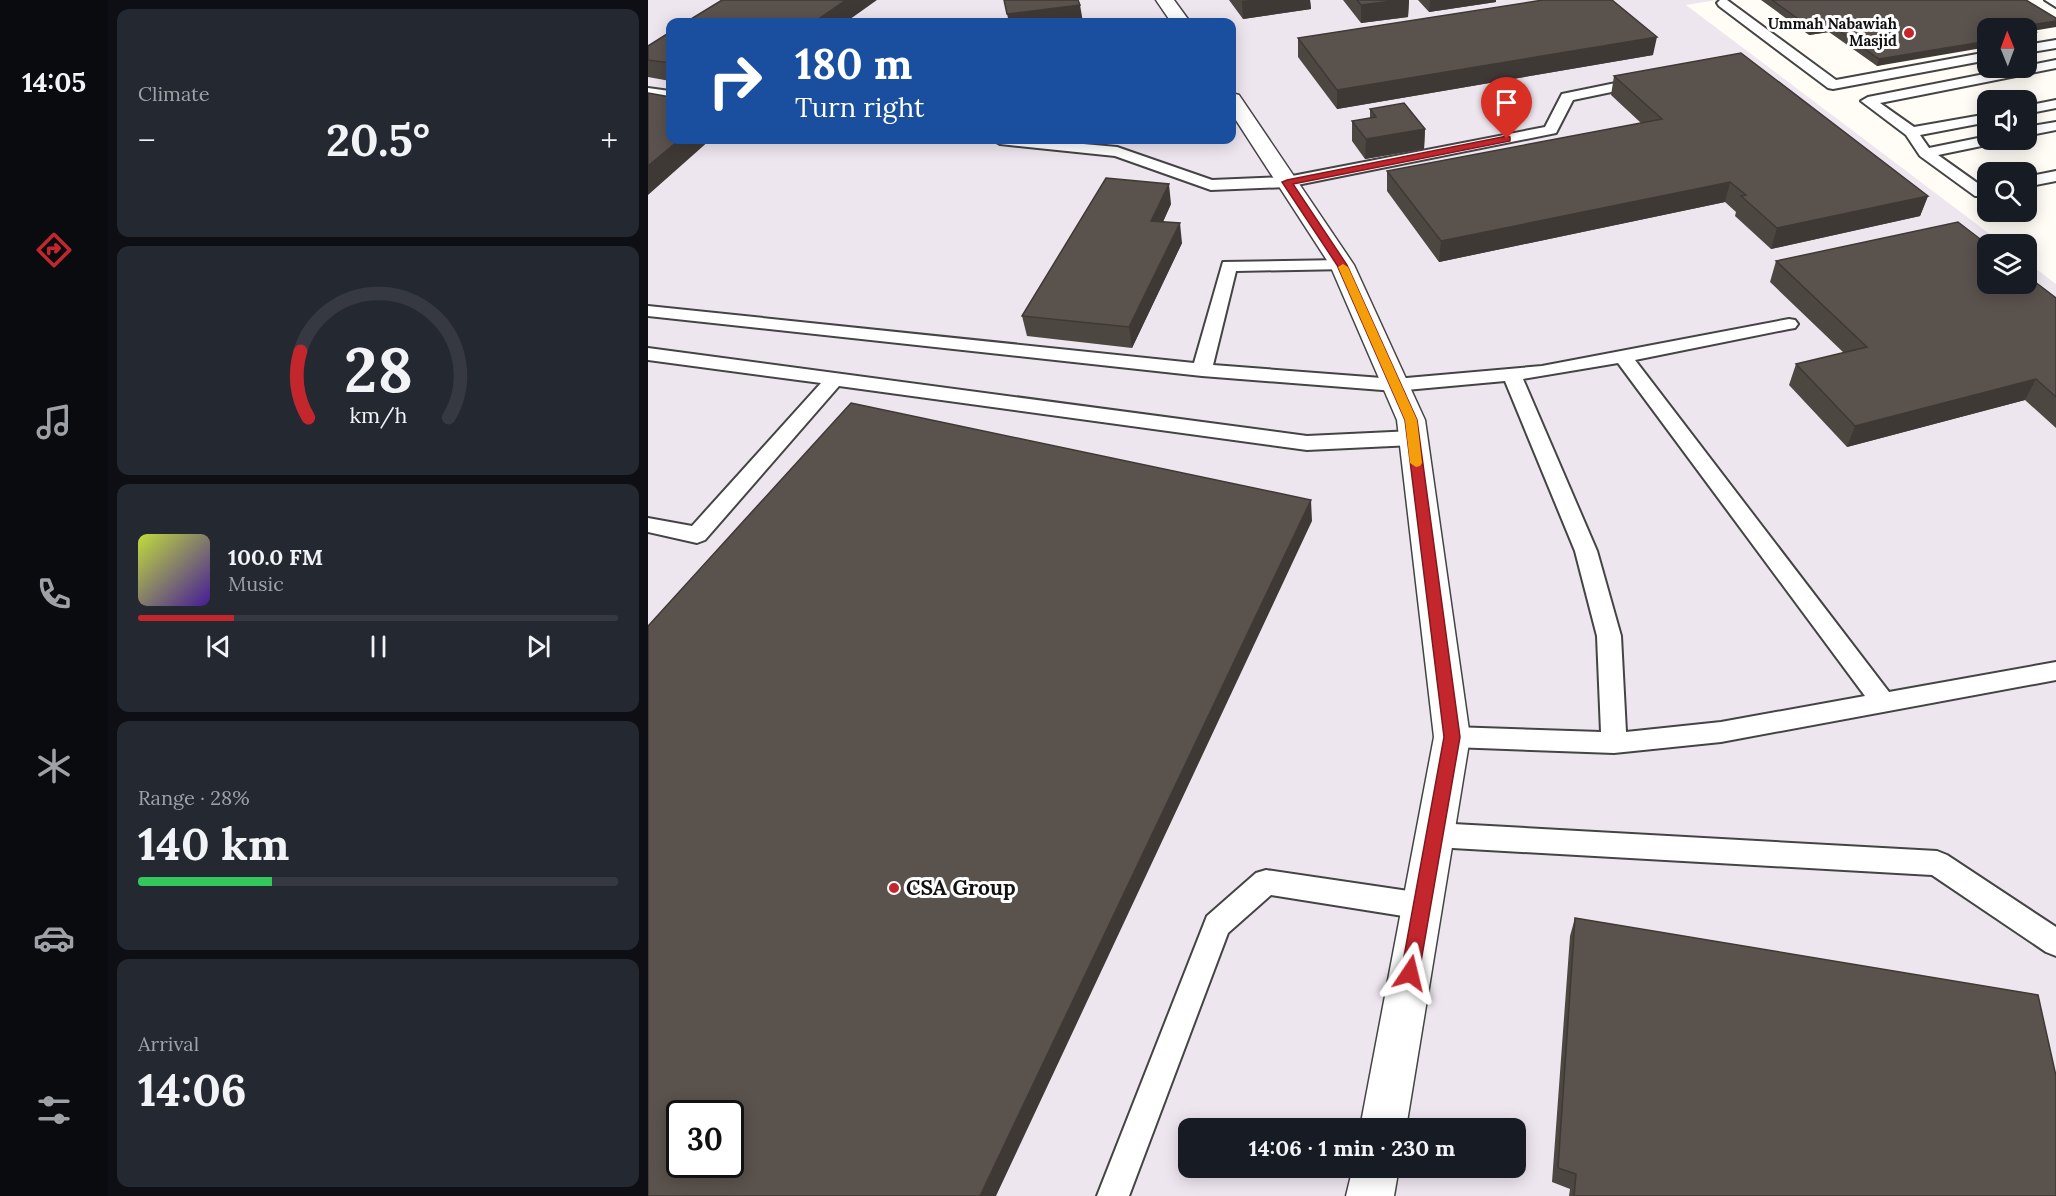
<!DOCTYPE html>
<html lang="en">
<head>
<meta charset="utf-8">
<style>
  :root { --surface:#171b24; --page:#242831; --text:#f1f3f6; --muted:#9ea1a6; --line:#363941; --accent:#c4262e }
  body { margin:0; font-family:Lora,serif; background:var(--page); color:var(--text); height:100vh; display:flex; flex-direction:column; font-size:22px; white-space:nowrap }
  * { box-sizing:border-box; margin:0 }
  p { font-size:20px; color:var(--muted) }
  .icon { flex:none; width:33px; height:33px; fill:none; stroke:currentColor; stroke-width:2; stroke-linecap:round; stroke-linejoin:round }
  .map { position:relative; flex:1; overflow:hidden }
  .panel { display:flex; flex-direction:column; gap:9px; padding:9px; background:#0d0f14; width:540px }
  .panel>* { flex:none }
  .guide { position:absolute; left:18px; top:18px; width:570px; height:126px; border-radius:12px; box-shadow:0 3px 15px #0003; background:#1a4fa0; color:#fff; overflow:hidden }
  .needle { width:39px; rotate:359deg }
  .controls { position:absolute; left:1329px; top:18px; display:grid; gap:12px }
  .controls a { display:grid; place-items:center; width:60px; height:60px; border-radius:12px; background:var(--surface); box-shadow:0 3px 15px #0003; font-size:30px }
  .speed { position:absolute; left:18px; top:1100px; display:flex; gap:12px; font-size:30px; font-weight:700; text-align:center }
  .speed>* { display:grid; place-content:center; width:78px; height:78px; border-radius:50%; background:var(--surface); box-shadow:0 3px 15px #0003; line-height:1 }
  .speed .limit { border:3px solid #111; border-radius:9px; background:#fff; color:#111 }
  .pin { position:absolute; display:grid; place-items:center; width:51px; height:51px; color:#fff; margin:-62px -26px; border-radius:50% 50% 50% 0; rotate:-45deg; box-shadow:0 0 6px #0007 }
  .pin .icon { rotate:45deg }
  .me { position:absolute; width:66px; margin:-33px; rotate:10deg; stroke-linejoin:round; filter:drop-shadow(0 0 4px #0008) }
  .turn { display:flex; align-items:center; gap:21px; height:126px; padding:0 30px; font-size:27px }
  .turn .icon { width:78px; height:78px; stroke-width:2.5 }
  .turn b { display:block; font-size:42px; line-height:51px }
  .big { font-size:45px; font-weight:700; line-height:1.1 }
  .panel .widget { flex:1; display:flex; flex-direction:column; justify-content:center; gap:9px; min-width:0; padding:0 21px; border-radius:12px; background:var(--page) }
  .panel .dial { align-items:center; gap:0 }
  .dial svg { height:156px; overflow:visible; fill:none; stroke:var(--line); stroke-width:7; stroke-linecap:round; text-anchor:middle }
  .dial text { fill:var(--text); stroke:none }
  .song { display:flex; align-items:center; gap:18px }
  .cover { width:72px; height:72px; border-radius:9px; background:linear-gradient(135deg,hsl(70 70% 55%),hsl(260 70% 35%)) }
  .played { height:6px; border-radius:3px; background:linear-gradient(90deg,var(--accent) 20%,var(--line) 20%) }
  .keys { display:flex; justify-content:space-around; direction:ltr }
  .heat { display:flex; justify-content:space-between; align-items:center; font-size:33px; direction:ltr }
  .charge { height:9px; border-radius:4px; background:linear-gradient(90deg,#34c759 28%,var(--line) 0) }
  .trip { position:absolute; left:530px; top:1118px; width:348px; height:60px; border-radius:12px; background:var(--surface); box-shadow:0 3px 15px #0003; font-weight:700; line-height:60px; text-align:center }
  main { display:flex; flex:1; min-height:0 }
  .dock { display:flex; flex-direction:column; width:108px; justify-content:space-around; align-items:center; background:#090b0e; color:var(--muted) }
  .dock .icon { width:42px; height:42px }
  .dock .current { color:var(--accent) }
  .dock b { font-size:27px; color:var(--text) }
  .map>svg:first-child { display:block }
</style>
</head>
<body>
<main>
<nav class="dock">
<b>14:05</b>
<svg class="icon current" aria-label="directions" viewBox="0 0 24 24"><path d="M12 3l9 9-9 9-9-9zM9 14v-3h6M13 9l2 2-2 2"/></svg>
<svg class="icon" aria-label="music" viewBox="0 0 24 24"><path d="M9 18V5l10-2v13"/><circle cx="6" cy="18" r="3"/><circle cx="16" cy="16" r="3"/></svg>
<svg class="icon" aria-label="phone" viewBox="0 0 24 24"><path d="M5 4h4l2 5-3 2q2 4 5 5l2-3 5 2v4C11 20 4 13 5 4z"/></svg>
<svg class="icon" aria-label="climate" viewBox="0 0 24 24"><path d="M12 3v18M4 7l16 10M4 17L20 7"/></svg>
<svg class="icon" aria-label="car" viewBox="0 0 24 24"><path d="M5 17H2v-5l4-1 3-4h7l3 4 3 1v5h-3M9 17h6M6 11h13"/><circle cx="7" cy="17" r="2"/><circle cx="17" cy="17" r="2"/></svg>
<svg class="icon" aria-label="filters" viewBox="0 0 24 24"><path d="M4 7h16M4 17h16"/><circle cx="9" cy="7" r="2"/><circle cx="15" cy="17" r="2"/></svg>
</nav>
<section class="panel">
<div class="widget"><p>Climate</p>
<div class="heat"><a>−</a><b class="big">20.5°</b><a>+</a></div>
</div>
<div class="widget dial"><svg viewBox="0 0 100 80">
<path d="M14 69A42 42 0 1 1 86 69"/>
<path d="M14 69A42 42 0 0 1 10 35" stroke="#c4262e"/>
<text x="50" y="56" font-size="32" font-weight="700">28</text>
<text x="50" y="72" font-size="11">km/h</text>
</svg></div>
<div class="widget">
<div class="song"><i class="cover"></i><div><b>100.0 FM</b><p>Music</p></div></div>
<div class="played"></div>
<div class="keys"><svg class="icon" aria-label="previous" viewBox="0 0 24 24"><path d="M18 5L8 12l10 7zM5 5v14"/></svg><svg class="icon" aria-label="pause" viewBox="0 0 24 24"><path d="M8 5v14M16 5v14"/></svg><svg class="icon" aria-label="next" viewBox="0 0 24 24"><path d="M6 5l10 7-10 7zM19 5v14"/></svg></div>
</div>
<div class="widget"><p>Range · 28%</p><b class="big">140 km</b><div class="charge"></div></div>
<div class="widget"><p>Arrival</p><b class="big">14:06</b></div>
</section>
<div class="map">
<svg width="1408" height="1196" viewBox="0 0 1408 1196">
  <rect width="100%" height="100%" fill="#fffdf5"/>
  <path fill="#eee6ef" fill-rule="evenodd" d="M0,0h1069l-31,5 317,239h-15v40h38l1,-22 29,22v912h-1408zM22,22h562v118h-562zM32,1113h50v51h-50zM540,1128h327v39h-327z"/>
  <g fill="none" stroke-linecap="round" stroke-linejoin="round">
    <g stroke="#444" stroke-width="4">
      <path id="service" d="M1072,0h7l109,80 152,-28v8l-155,29 -5,-1 -109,-82 -2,-3z
        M1397,0h11v7z
        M1408,40v8l-30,5v-8z
        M1408,60v8l-176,35 34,24 74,-13v8l-68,13 9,13 59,-12v4h10l-2,3 -58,12 45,32 5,-1v10h-13l-55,-40 -14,-21 -45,-34 7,-4z
        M992,78l5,1 2,3 -2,3 -72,15 -17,33 -269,54 -76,3 -96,-34 -115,-12 -7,-4h46l78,7 95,33 75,-3 258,-50 17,-33z
        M0,88l22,3v8l-22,-3z
        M1408,100v8l-30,6v-8z
        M1408,122v8l-30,6v-9z
        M1408,171v10l-30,6v-10z
        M694,260l6,1 2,4 -2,4 -112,2 -23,94 182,14 147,-13 247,-47 6,1 3,4 -3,4 -6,1 -154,31 254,332 167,-30v18l-335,62 -107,11 -162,-6 -9,-3 -3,-7 3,-7 9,-3 149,5 -4,-96 -22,-85 -70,-170 -110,10 -193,-15 -554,-60v-10l546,57 29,-101zM970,363l247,333 -144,26 -95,10 -5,-96 -24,-85 -74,-172z
        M0,348l659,88 106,-5 7,2 3,5 -3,5 -7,2 -106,5 -468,-64 -134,154 -8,3 -49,-11v-14l44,8 129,-143 -173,-23z
        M787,823l502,28 10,4 109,72v29l-10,-4 -114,-77 -497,-28 -9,-4 -4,-8 4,-8z
        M618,870l156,23 10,4 4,9 -4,9 -10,4 -151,-24 -43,38 -99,263h-32l110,-280 49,-43z"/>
    </g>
    <g stroke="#444" stroke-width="3">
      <path id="minor" d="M508,0h18l16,22h-19z
        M584,93l7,2 115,170 71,155 45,317 -64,391h-46l74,-391 -37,-317 -67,-155 -98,-151z
        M705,1167h46l-5,29h-48z"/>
    </g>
    <use href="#service" fill="#fff" fill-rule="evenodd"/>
    <use href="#minor" fill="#fff" fill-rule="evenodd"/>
  </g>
  <path fill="#4d4742" d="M581,0h81l1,9 -68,10z
    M695,0h66l-1,17 -47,6z
    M770,0h78v2l-67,10z
    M1113,0h265l7,31v8l-7,1v-12l-149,38 -48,-34 -20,3z
    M22,32v49l-22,-4v-31z
    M650,38l355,17 -316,54 -39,-52z
    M966,76l314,120 -8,20 -149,33 -36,-33 1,-4 -11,-10 -286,60 -52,-71v-20l254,-48 -30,-28z
    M722,109l55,20 -1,20 -59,10 -13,-18v-20l18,-3z
    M523,204l-8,18 19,21 -50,105 -105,-12 -5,-20z
    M1128,261l280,37v130l-31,-28 -178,47 -58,-62 7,-21 48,-11 -74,-71z
    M927,918l481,278h-487l1,-7 -18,-7 18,-246z"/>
  <path fill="#3f3936" d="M198,0h31l-31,22h-32z
    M602,0h60l1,9 -68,10 -1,-18z
    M751,0h10l-1,17 -47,6v-18z
    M782,0h66v2l-67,10z
    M432,5l3,17h-74l-2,-8z
    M1408,21v6l-30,5 -1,-6z
    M1183,25l-2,7 -20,3 2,-7z
    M1388,32l-3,7 -7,1v-6z
    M1009,37l-4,18 -316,54v-19z
    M1340,41v6l-111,19 2,-7z
    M777,129l-1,20 -59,10 1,-20z
    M31,140h31l-62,55v-29z
    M1082,182l-5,20 -286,60 2,-21z
    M521,184l2,20 -17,37 -3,-20z
    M1280,196l-8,20 -149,33 6,-21z
    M532,223l2,20 -50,105 -3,-21z
    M1388,379l-11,21 -178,47 8,-21z
    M663,500l1,21 -316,675h-16z"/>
  <path fill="#5a524d" stroke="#3f3936" stroke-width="1.5" fill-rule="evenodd" d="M74,0h124l-32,22h-128z
    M356,0h74l2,5 -73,9z
    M709,0h42l-38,5z
    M895,0h69l45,37 -320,53 -39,-52z
    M1124,0h254l30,18v3l-31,5 11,6 -10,2v-6h-38v13l-109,18 -48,-34 -20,3z
    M22,32v31l-22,-3v-14z
    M1093,53l187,143 -151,32 -36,-32 5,-1 -16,-13 -289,59 -54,-70 275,-52 -48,-43z
    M0,93l22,4v43h9l-31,26z
    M756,103l21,26 -59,10 -14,-18 24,-4 -6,-8z
    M458,178l63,6 -18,37 29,2 -51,104 -107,-11z
    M1310,222l30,23v39h38v-9l30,23v99l-20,-18 -181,47 -59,-62 71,-17 -91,-86z
    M203,403l460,97 -331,696h-332v-570zM32,1113h50v51h-50z
    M927,918l463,77 18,81v120h-482l2,-22 -18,-6z"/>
  <path fill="#c4262e" stroke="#7f191e" stroke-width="1.5" d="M859,136l3,1v4l-217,43 54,81 70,155 43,317 -41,236 -3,6 -6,2 -6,-2 -3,-6 43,-236 -39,-317 -68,-155 -55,-83 5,-2z"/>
  <path fill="#f59e0b" d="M695,264l5,3 69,153 5,43 -2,3 -4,1 -6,-4 -5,-43 -67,-153z"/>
  <g fill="#c4262e" stroke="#fff" stroke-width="2">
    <circle cx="1261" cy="33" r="6"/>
    <circle cx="246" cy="888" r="6"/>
  </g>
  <g text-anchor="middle" stroke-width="6" stroke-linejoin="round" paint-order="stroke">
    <g font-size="15" font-weight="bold" fill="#111" stroke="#fff" text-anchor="end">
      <text x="1249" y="29">Ummah Nabawiah<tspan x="1249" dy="17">Masjid</tspan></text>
    </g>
    <g font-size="21" font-weight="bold" fill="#111" stroke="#fff" text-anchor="start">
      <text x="258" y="895">CSA Group</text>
    </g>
  </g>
</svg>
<div class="controls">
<a><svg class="needle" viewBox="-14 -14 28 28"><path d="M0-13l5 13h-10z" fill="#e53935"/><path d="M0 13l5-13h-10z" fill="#9ea1a6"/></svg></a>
<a><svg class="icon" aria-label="sound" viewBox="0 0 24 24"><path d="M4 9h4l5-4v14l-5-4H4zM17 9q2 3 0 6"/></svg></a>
<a><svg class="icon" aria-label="search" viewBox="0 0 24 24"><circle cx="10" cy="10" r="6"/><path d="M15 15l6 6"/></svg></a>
<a><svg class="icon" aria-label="layers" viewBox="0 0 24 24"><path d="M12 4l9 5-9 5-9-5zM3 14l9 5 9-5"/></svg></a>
</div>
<div class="speed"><div class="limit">30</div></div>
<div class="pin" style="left:859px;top:139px;background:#d93025"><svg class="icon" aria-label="arrive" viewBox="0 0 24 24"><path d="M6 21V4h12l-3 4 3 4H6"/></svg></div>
<svg class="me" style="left:762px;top:973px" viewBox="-20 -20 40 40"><path d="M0-17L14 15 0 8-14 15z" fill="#c4262e" stroke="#fff" stroke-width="4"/></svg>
<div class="trip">14:06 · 1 min · 230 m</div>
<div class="guide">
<div class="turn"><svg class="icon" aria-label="right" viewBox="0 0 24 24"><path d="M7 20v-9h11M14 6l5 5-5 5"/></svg><div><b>180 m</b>Turn right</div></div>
</div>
</div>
</main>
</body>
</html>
